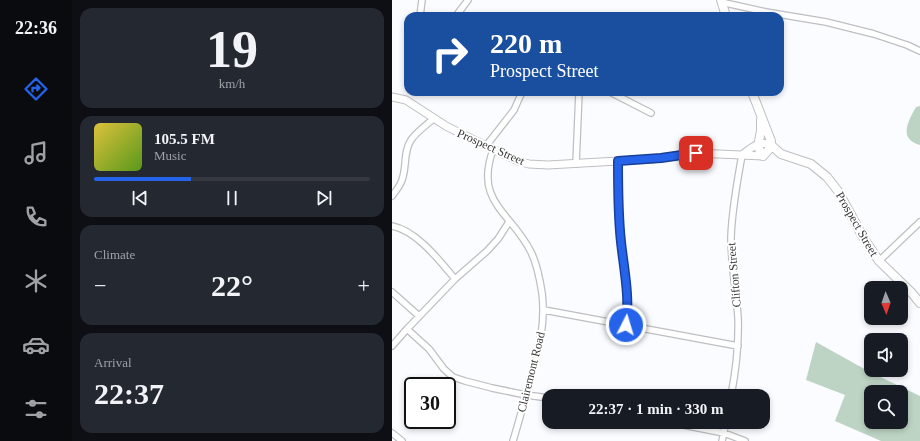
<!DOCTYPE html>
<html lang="en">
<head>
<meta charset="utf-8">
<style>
  :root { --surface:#171b24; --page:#242831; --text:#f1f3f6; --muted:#9ea1a6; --line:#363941; --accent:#2563eb }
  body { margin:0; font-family:Georgia,serif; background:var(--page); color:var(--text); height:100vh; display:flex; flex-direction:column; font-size:15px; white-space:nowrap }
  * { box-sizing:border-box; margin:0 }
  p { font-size:13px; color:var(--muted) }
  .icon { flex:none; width:22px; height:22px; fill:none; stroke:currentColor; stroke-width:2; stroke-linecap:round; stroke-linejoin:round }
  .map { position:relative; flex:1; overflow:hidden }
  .panel { display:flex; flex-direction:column; gap:8px; padding:8px; background:#0d0f14; width:320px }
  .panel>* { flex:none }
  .top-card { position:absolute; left:12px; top:12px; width:380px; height:84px; border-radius:12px; box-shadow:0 2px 6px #0003; background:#1a4fa0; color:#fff; overflow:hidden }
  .needle { width:26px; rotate:178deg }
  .tools { position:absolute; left:472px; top:281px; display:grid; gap:8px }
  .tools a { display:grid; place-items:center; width:44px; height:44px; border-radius:8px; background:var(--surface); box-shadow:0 2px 6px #0003; font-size:20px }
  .speed { position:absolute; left:12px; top:377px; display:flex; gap:8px; font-size:20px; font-weight:700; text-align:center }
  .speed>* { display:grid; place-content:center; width:52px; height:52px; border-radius:50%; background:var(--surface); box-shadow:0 2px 6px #0003; line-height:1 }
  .speed .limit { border:2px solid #111; border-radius:6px; background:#fff; color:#111 }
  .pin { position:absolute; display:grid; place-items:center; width:34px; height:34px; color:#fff; margin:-17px; border-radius:8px; box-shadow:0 2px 6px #0006 }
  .me { position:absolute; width:44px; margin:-22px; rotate:5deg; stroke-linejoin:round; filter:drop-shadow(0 0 3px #0008) }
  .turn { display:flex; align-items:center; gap:14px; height:84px; padding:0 20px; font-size:18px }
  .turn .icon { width:52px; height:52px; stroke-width:2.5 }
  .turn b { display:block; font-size:28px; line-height:34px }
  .big { font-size:30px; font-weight:800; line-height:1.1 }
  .panel .card { flex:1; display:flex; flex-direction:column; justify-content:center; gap:6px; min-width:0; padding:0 14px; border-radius:12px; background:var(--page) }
  .panel .dial { align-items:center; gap:0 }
  .dial b { font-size:52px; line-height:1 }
  .song { display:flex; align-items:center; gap:12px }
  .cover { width:48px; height:48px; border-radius:6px; background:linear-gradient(135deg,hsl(50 70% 55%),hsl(90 70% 35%)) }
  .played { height:4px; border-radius:2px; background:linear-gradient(90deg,var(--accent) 35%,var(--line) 35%) }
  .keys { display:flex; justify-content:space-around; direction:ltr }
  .heat { display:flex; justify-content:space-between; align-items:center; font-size:22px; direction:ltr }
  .trip { position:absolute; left:150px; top:389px; width:228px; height:40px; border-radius:12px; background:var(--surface); box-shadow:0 2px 6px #0003; font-weight:800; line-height:40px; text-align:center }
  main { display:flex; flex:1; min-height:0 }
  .tabs { display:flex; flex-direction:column; width:72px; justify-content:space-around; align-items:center; background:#090b0e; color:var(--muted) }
  .tabs .icon { width:28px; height:28px }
  .tabs .active { color:var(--accent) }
  .tabs b { font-size:18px; color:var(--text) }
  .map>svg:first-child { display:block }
</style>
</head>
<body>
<main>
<nav class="tabs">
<b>22:36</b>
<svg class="icon active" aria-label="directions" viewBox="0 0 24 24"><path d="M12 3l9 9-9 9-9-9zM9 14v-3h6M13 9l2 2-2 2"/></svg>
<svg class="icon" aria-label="music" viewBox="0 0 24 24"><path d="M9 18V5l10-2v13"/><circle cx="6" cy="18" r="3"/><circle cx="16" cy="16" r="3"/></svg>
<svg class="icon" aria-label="phone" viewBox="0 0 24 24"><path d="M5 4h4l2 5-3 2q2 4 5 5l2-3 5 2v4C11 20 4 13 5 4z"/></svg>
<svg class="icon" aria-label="climate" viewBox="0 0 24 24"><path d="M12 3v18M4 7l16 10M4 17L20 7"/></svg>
<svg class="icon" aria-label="car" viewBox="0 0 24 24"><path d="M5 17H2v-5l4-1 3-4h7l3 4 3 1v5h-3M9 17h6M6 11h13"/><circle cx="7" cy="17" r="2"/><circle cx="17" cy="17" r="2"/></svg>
<svg class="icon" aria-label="filters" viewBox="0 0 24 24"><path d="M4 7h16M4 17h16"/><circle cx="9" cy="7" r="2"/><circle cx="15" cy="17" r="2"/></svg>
</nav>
<section class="panel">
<div class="card dial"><b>19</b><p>km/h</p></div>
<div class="card">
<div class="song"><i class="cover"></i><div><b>105.5 FM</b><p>Music</p></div></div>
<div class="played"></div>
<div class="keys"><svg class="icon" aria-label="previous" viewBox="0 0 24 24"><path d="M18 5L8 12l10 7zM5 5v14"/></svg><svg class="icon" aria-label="pause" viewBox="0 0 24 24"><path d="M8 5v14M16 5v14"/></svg><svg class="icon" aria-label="next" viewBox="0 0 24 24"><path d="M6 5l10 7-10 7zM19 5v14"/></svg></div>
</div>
<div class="card"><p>Climate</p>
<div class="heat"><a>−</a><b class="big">22°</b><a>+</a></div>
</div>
<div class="card"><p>Arrival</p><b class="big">22:37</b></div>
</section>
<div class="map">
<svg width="528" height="441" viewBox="0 0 528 441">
  <rect width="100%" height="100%" fill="#fafcff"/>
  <path fill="#bdd4c4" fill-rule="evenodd" d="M528,106v39c-22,-6 -12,-24 -4,-38z
    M424,342l52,29 52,25v45h-39l-46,-20 10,-26 -39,-15zM479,392h30v30h-30z"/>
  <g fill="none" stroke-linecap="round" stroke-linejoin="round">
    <g stroke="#bebfc2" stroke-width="8">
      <path id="minor" d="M329,2l45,10 60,10 48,12 33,11 13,6
        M28,16l2,-16
        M64,16l12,-16
        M218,92l41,21
        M94,146l28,-36 8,-18
        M101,150c-19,52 18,62 38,102 6,12 9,28 11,41 4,33 -4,58 -12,89 -6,20 -11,39 -17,59
        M226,161l1,56 9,91 -2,17
        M184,164l3,-72
        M0,196c4,-5 8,-10 10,-16 5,-13 1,-28 9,-40 6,-9 16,-15 23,-22
        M0,226c25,5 47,34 63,53
        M487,261l41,-39
        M0,292l27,24
        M152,310l194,36
        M15,329l22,20 15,20 9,8 12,4 27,7 34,7 23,3
        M0,346l15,-17 48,-50 32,-28 11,-12 11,-17
        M339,396c5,-26 8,-53 7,-79 -2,-27 -7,-53 -7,-80 1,-28 6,-55 11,-82
        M276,422l56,11 21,8
        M0,433l10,8
        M330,441l4,-19"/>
    </g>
    <g stroke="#bebfc2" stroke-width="9">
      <path id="tertiary" d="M0,97l14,3 40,26 40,20 32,15 11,3 19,1 70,-4 34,-2 44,-6 67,3
        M350,155c9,-7 17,-15 29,-10"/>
    </g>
    <g stroke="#bebfc2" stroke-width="10">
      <path id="secondary" d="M329,0l5,16
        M360,92l19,49 -1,7 -7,8
        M369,120c0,3 0,7 0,10 -1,11 -6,16 2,26
        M379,145l10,9 30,10 16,13 11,14 25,46 16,24 32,31 9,11"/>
    </g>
    <use href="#minor" stroke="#fff" stroke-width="5.5"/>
    <use href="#tertiary" stroke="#fff" stroke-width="7"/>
    <use href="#secondary" stroke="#fff" stroke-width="8"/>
  </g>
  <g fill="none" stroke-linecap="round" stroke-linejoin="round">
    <g stroke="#184099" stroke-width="10">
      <path id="route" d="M234,325c4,-28 -2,-55 -5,-83 -3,-27 -3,-54 -3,-81l43,-3 35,-5"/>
    </g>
    <use href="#route" stroke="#2563eb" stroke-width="7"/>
  </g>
  <g text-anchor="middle" stroke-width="4" stroke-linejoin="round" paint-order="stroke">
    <g font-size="12" fill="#363637" stroke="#fff">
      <text transform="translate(99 147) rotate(24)" y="4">Prospect Street</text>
      <text transform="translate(465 224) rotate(60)" y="4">Prospect Street</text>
      <text transform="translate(342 275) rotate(-95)" y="4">Clifton Street</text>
      <text transform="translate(139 372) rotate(-76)" y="4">Clairemont Road</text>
    </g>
  </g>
</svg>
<div class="tools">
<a><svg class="needle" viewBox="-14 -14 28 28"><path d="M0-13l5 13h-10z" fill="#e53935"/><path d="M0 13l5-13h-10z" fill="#9ea1a6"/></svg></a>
<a><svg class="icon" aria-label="sound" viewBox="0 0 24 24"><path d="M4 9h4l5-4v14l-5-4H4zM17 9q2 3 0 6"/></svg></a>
<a><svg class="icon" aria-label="search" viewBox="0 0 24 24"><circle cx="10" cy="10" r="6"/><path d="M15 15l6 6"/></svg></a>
</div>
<div class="speed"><div class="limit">30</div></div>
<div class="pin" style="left:304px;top:153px;background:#d93025"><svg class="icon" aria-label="arrive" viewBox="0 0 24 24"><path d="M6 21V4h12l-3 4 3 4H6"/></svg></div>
<svg class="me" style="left:234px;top:325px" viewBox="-20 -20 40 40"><circle r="17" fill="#2563eb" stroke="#fff" stroke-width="3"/><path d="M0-11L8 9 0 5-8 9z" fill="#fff"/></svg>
<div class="trip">22:37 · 1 min · 330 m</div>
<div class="top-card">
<div class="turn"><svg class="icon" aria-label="right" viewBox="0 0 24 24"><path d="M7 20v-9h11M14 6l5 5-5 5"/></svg><div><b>220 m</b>Prospect Street</div></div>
</div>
</div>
</main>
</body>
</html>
